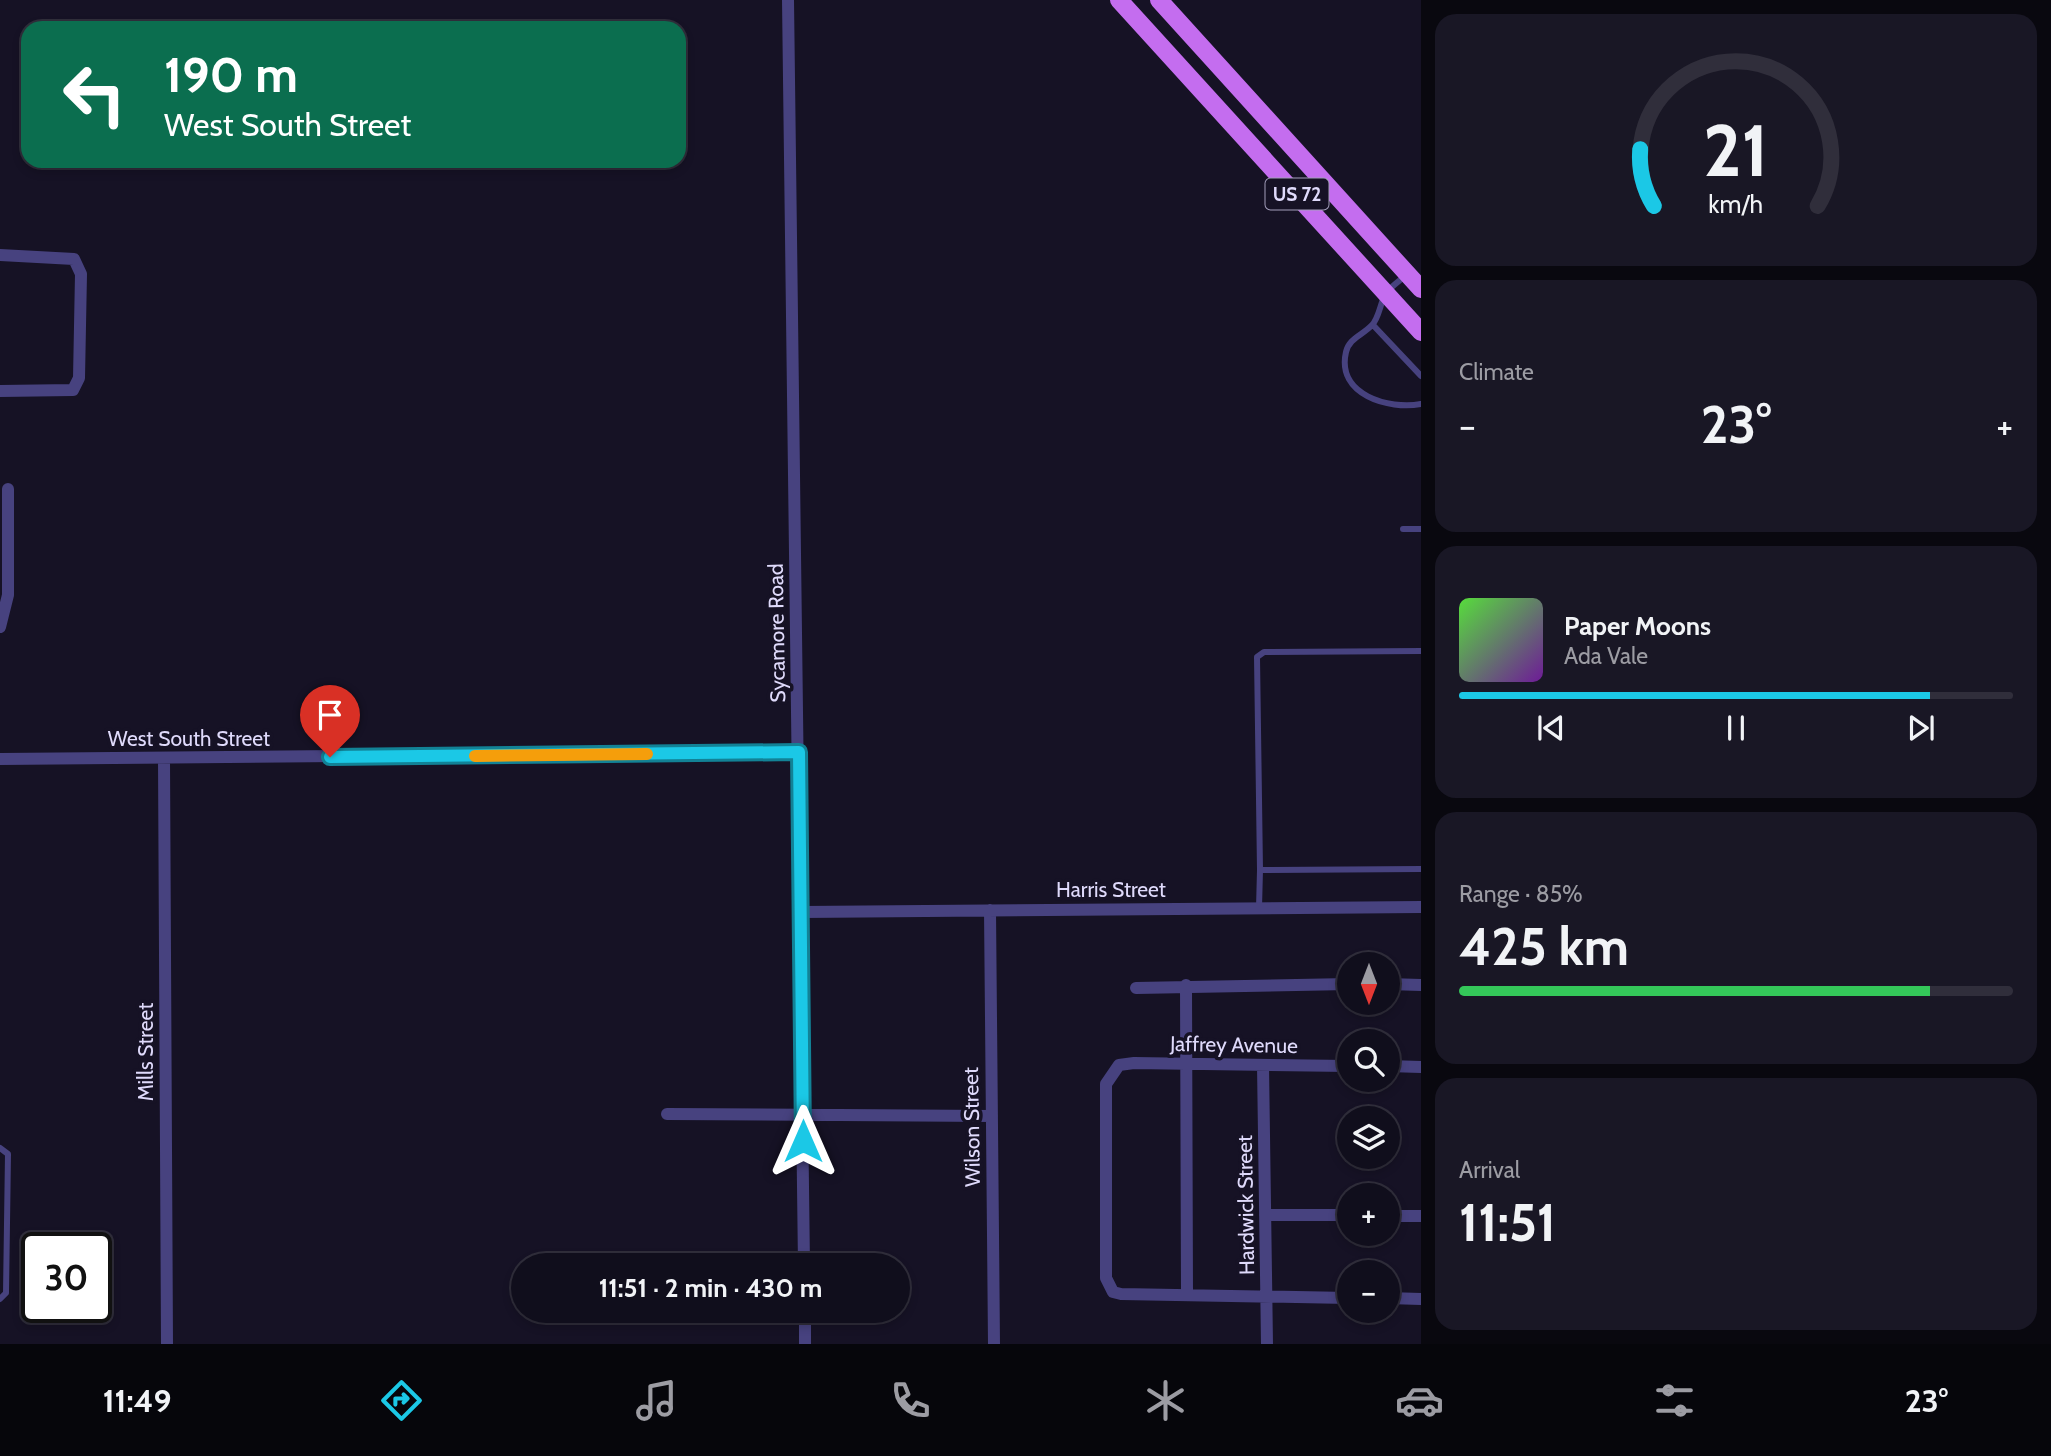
<!DOCTYPE html>
<html lang="en">
<head>
<meta charset="utf-8">
<style>
  :root { --surface:#100e1c; --page:#191725; --text:#f1f3f6; --muted:#9c9ca3; --line:#302e3b; --accent:#1bc8e6 }
  body { margin:0; font-family:Cabin,sans-serif; background:var(--page); color:var(--text); height:100vh; display:flex; flex-direction:column; font-size:26px; white-space:nowrap }
  * { box-sizing:border-box; margin:0 }
  p { font-size:23px; color:var(--muted) }
  .icon { flex:none; width:38px; height:38px; fill:none; stroke:currentColor; stroke-width:2; stroke-linecap:round; stroke-linejoin:round }
  .map { position:relative; flex:1; overflow:hidden }
  .panel { display:flex; flex-direction:column; gap:14px; padding:14px; background:#09080f; width:630px }
  .panel>* { flex:none }
  .banner { position:absolute; left:21px; top:21px; width:665px; height:147px; border-radius:21px; box-shadow:0 4px 10px #0003,0 0 0 2px var(--line); background:#0b6e4f; color:#fff; overflow:hidden }
  .needle { width:46px; rotate:180deg }
  .controls { position:absolute; left:1337px; top:952px; display:grid; gap:14px }
  .controls a { display:grid; place-items:center; width:63px; height:63px; border-radius:50%; background:var(--surface); box-shadow:0 4px 10px #0003,0 0 0 2px var(--line); font-size:35px }
  .speed { position:absolute; left:21px; top:1232px; display:flex; gap:14px; font-size:35px; font-weight:700; text-align:center }
  .speed>* { display:grid; place-content:center; width:91px; height:91px; border-radius:50%; background:var(--surface); box-shadow:0 4px 10px #0003,0 0 0 2px var(--line); line-height:1 }
  .speed .limit { border:4px solid #111; border-radius:10px; background:#fff; color:#111 }
  .pin { position:absolute; display:grid; place-items:center; width:60px; height:60px; color:#fff; margin:-72px -30px; border-radius:50% 50% 50% 0; rotate:-45deg; box-shadow:0 0 7px #0007 }
  .pin .icon { rotate:45deg }
  .me { position:absolute; width:77px; margin:-38px; rotate:0deg; stroke-linejoin:round; filter:drop-shadow(0 0 5px #0008) }
  .turn { display:flex; align-items:center; gap:24px; height:147px; padding:0 28px; font-size:32px }
  .turn .icon { width:91px; height:91px; stroke-width:2.5 }
  .turn b { display:block; font-size:49px; line-height:60px }
  .big { font-size:52px; font-weight:700; line-height:1.1 }
  .panel .tile { flex:1; display:flex; flex-direction:column; justify-content:center; gap:10px; min-width:0; padding:0 24px; border-radius:21px; background:var(--page) }
  .panel .dial { align-items:center; gap:0 }
  .dial svg { height:182px; overflow:visible; fill:none; stroke:var(--line); stroke-width:7; stroke-linecap:round; text-anchor:middle }
  .dial text { fill:var(--text); stroke:none }
  .song { display:flex; align-items:center; gap:21px }
  .cover { width:84px; height:84px; border-radius:10px; background:linear-gradient(135deg,hsl(110 70% 55%),hsl(280 70% 35%)) }
  .played { height:7px; border-radius:4px; background:linear-gradient(90deg,var(--accent) 85%,var(--line) 85%) }
  .keys { display:flex; justify-content:space-around; direction:ltr }
  .heat { display:flex; justify-content:space-between; align-items:center; font-size:38px; direction:ltr }
  .charge { height:10px; border-radius:5px; background:linear-gradient(90deg,#34c759 85%,var(--line) 0) }
  .trip { position:absolute; left:511px; top:1253px; width:399px; height:70px; border-radius:35px; background:var(--surface); box-shadow:0 4px 10px #0003,0 0 0 2px var(--line); font-weight:700; line-height:70px; text-align:center }
  .dock { display:flex; height:112px; justify-content:space-around; align-items:center; background:#06060b; color:var(--muted) }
  .dock .icon { width:49px; height:49px }
  .dock .on { color:var(--accent) }
  .dock b { font-size:32px; color:var(--text) }
  main { display:flex; flex:1; min-height:0 }
  .map>svg:first-child { display:block }
</style>
</head>
<body>
<main>
<div class="map">
<svg width="1421" height="1344" viewBox="0 0 1421 1344">
  <rect width="100%" height="100%" fill="#161225"/>
  <g fill="none" stroke-linecap="round" stroke-linejoin="round">
    <path stroke="#47427f" stroke-width="6" d="M1405,276c-7,6 -16,12 -20,19 -5,9 -6,23 -13,30 -9,10 -23,13 -26,27 -10,43 43,58 75,52
      M1373,325l48,51
      M1403,529h18
      M1421,651l-157,1 -7,5 3,213 161,-1
      M1259,908l1,-38
      M0,1148l8,6 -2,139 -6,6"/>
    <path stroke="#47427f" stroke-width="12" d="M788,0l16,1265
      M0,255l74,4 7,15 -2,104 -6,12 -73,1
      M0,627l8,-32v-106
      M0,759l799,-7
      M164,759l3,585
      M990,910l4,434
      M802,912l619,-5
      M1388,984l33,1
      M1186,985l1,310
      M1136,988l213,-4
      M1263,1065l4,279
      M1349,1066l-215,-3 -15,2 -13,19v194l7,14 8,2 228,4
      M1388,1066l33,1
      M667,1114l325,2
      M1265,1215h84
      M1388,1216h33
      M1388,1298l33,1
      M805,1311v33"/>
    <path stroke="#c46def" stroke-width="18" d="M1119,0l302,332
      M1159,0l262,289"/>
  </g>
  <g fill="none" stroke-linecap="round" stroke-linejoin="round">
    <g stroke="#128296" stroke-width="18">
      <path id="route" d="M330,757l469,-5 4,389"/>
    </g>
    <use href="#route" stroke="#1bc8e6" stroke-width="12"/>
    <path stroke="#f59e0b" stroke-width="12" d="M475,756l172,-2"/>
  </g>
  <g text-anchor="middle" stroke-width="7" stroke-linejoin="round" paint-order="stroke">
    <rect fill="#161225" stroke="#a39ebb" stroke-width="2" x="1265.5" y="178.5" width="63" height="31" rx="5"/>
    <g font-size="19" font-weight="bold" fill="#dfdafb">
      <text x="1297" y="201">US 72</text>
    </g>
    <g font-size="21" fill="#dfdafb" stroke="#161225">
      <text transform="translate(777 633) rotate(-91)" y="7">Sycamore Road</text>
      <text x="189" y="746">West South Street</text>
      <text x="1111" y="897">Harris Street</text>
      <text transform="translate(1234 1045) rotate(1)" y="7">Jaffrey Avenue</text>
      <text transform="translate(146 1052) rotate(-90)" y="7">Mills Street</text>
      <text transform="translate(972 1127) rotate(-91)" y="7">Wilson Street</text>
      <text transform="translate(1246 1205) rotate(-91)" y="7">Hardwick Street</text>
    </g>
  </g>
</svg>
<div class="controls">
<a><svg class="needle" viewBox="-14 -14 28 28"><path d="M0-13l5 13h-10z" fill="#e53935"/><path d="M0 13l5-13h-10z" fill="#9c9ca3"/></svg></a>
<a><svg class="icon" aria-label="search" viewBox="0 0 24 24"><circle cx="10" cy="10" r="6"/><path d="M15 15l6 6"/></svg></a>
<a><svg class="icon" aria-label="layers" viewBox="0 0 24 24"><path d="M12 4l9 5-9 5-9-5zM3 14l9 5 9-5"/></svg></a>
<a>+</a>
<a>−</a>
</div>
<div class="speed"><div class="limit">30</div></div>
<div class="pin" style="left:330px;top:757px;background:#d93025"><svg class="icon" aria-label="arrive" viewBox="0 0 24 24"><path d="M6 21V4h12l-3 4 3 4H6"/></svg></div>
<svg class="me" style="left:803px;top:1141px" viewBox="-20 -20 40 40"><path d="M0-17L14 15 0 8-14 15z" fill="#1bc8e6" stroke="#fff" stroke-width="4"/></svg>
<div class="trip">11:51 · 2 min · 430 m</div>
<div class="banner">
<div class="turn"><svg class="icon" aria-label="left" viewBox="0 0 24 24"><path d="M17 20v-9H6M10 6l-5 5 5 5"/></svg><div><b>190 m</b>West South Street</div></div>
</div>
</div>
<section class="panel">
<div class="tile dial"><svg viewBox="0 0 100 80">
<path d="M14 69A42 42 0 1 1 86 69"/>
<path d="M14 69A42 42 0 0 1 8 44" stroke="#1bc8e6"/>
<text x="50" y="56" font-size="32" font-weight="700">21</text>
<text x="50" y="72" font-size="11">km/h</text>
</svg></div>
<div class="tile"><p>Climate</p>
<div class="heat"><a>−</a><b class="big">23°</b><a>+</a></div>
</div>
<div class="tile">
<div class="song"><i class="cover"></i><div><b>Paper Moons</b><p>Ada Vale</p></div></div>
<div class="played"></div>
<div class="keys"><svg class="icon" aria-label="previous" viewBox="0 0 24 24"><path d="M18 5L8 12l10 7zM5 5v14"/></svg><svg class="icon" aria-label="pause" viewBox="0 0 24 24"><path d="M8 5v14M16 5v14"/></svg><svg class="icon" aria-label="next" viewBox="0 0 24 24"><path d="M6 5l10 7-10 7zM19 5v14"/></svg></div>
</div>
<div class="tile"><p>Range · 85%</p><b class="big">425 km</b><div class="charge"></div></div>
<div class="tile"><p>Arrival</p><b class="big">11:51</b></div>
</section>
</main>
<nav class="dock">
<b>11:49</b>
<svg class="icon on" aria-label="directions" viewBox="0 0 24 24"><path d="M12 3l9 9-9 9-9-9zM9 14v-3h6M13 9l2 2-2 2"/></svg>
<svg class="icon" aria-label="music" viewBox="0 0 24 24"><path d="M9 18V5l10-2v13"/><circle cx="6" cy="18" r="3"/><circle cx="16" cy="16" r="3"/></svg>
<svg class="icon" aria-label="phone" viewBox="0 0 24 24"><path d="M5 4h4l2 5-3 2q2 4 5 5l2-3 5 2v4C11 20 4 13 5 4z"/></svg>
<svg class="icon" aria-label="climate" viewBox="0 0 24 24"><path d="M12 3v18M4 7l16 10M4 17L20 7"/></svg>
<svg class="icon" aria-label="car" viewBox="0 0 24 24"><path d="M5 17H2v-5l4-1 3-4h7l3 4 3 1v5h-3M9 17h6M6 11h13"/><circle cx="7" cy="17" r="2"/><circle cx="17" cy="17" r="2"/></svg>
<svg class="icon" aria-label="filters" viewBox="0 0 24 24"><path d="M4 7h16M4 17h16"/><circle cx="9" cy="7" r="2"/><circle cx="15" cy="17" r="2"/></svg>
<b>23°</b>
</nav>
</body>
</html>
